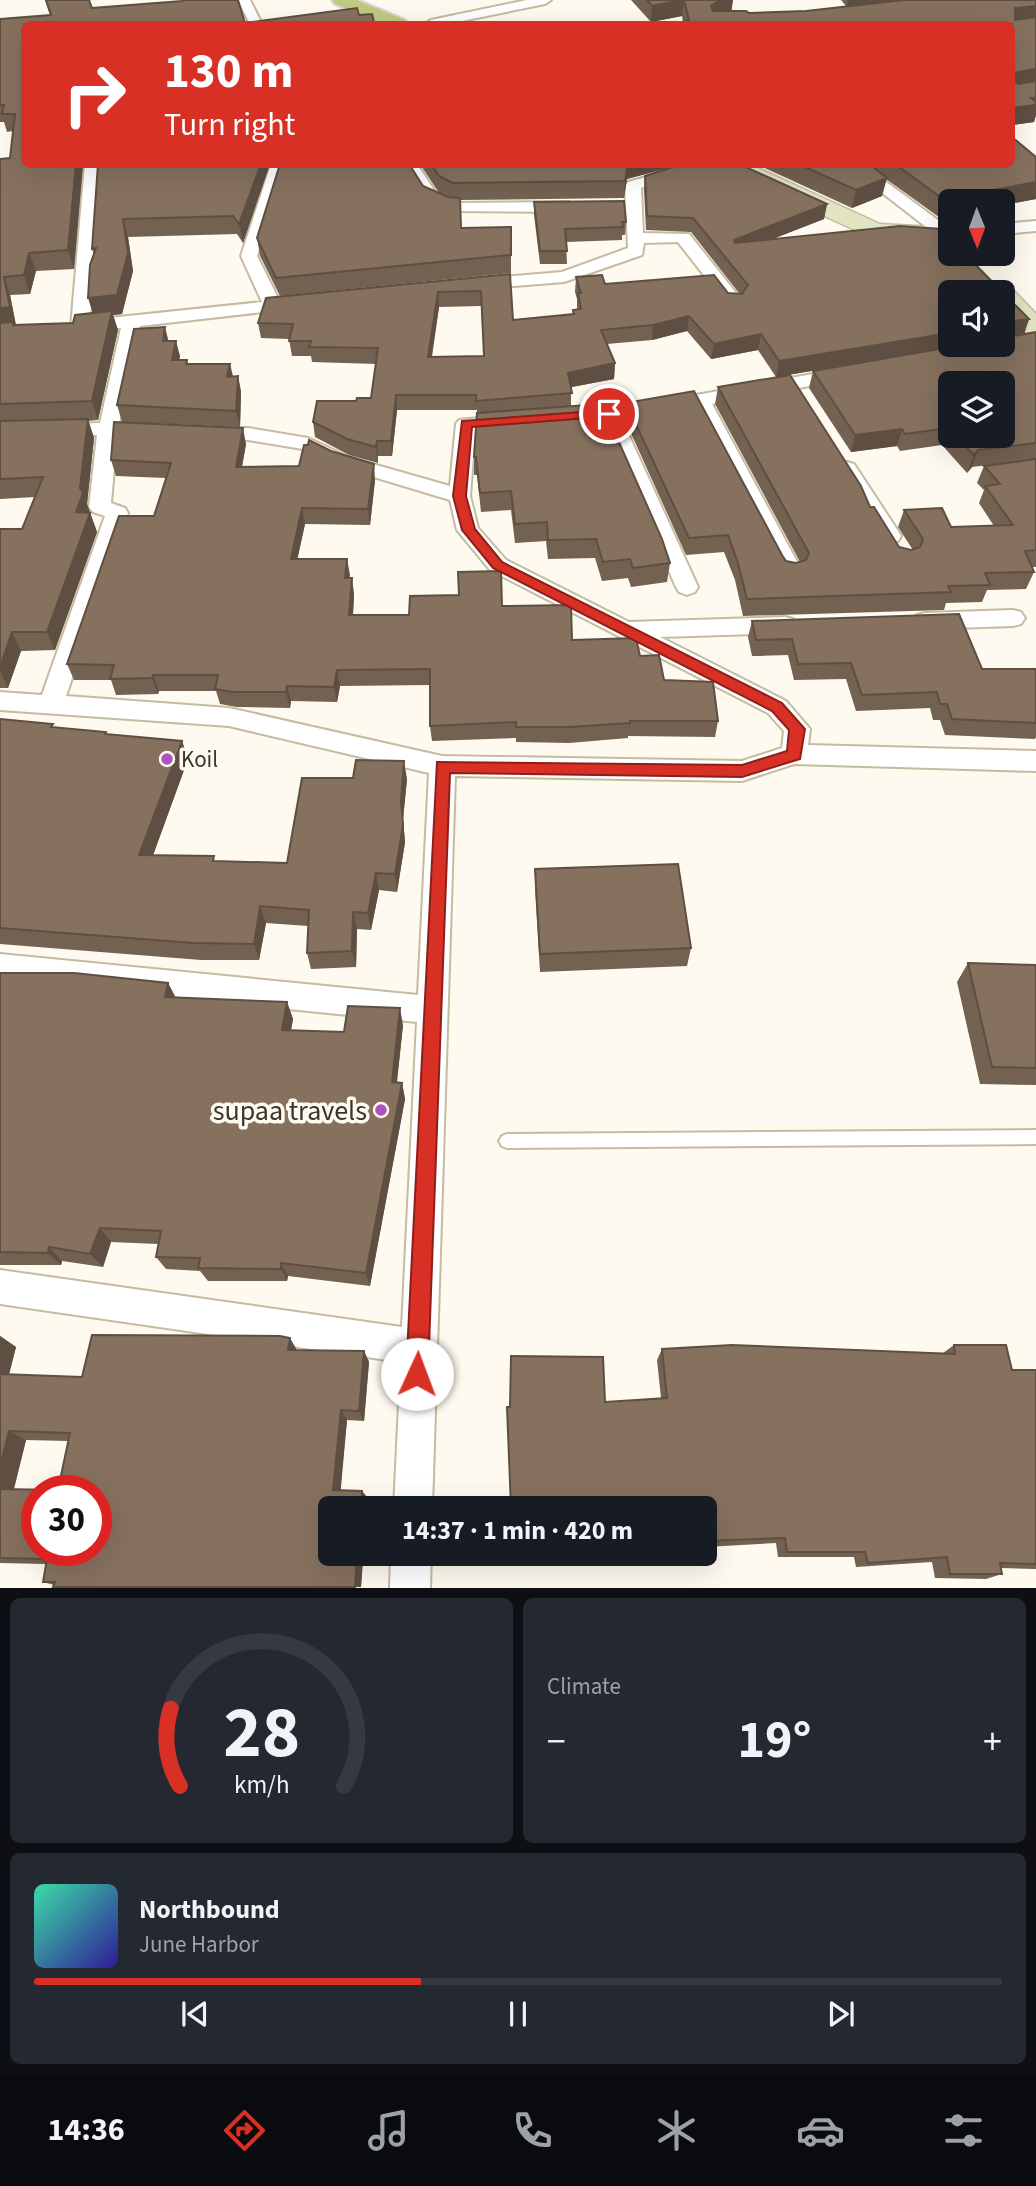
<!DOCTYPE html>
<html lang="en">
<head>
<meta charset="utf-8">
<style>
  :root { --surface:#171b24; --page:#242831; --text:#f1f3f6; --muted:#9ea1a6; --line:#363941; --accent:#d93025 }
  body { margin:0; font-family:"Source Sans 3",sans-serif; background:var(--page); color:var(--text); height:100vh; display:flex; flex-direction:column; font-size:26px; white-space:nowrap }
  * { box-sizing:border-box; margin:0 }
  p { font-size:23px; color:var(--muted) }
  .icon { flex:none; width:38px; height:38px; fill:none; stroke:currentColor; stroke-width:2; stroke-linecap:round; stroke-linejoin:round }
  .map { position:relative; height:1588px; overflow:hidden }
  .details { display:flex; flex-direction:column; gap:10px; padding:10px; background:#0d0f14; flex:1 }
  .details>* { flex:none }
  .hud { position:absolute; left:21px; top:21px; width:994px; height:147px; border-radius:10px; box-shadow:0 7px 28px #0002; background:#d93025; color:#fff; overflow:hidden }
  .needle { width:46px; rotate:179deg }
  .fabs { position:absolute; left:938px; top:189px; display:grid; gap:14px }
  .fabs a { display:grid; place-items:center; width:77px; height:77px; border-radius:10px; background:var(--surface); box-shadow:0 7px 28px #0002; font-size:35px }
  .speed { position:absolute; left:21px; top:1475px; display:flex; gap:14px; font-size:35px; font-weight:700; text-align:center }
  .speed>* { display:grid; place-content:center; width:91px; height:91px; border-radius:50%; background:var(--surface); box-shadow:0 7px 28px #0002; line-height:1 }
  .speed .limit { border:10px solid #d22; background:#fff; color:#111 }
  .pin { position:absolute; display:grid; place-items:center; width:60px; height:60px; color:#fff; margin:-30px; border:4px solid #fff; border-radius:50%; box-shadow:0 2px 7px #0007 }
  .me { position:absolute; width:77px; margin:-38px; rotate:2deg; stroke-linejoin:round; filter:drop-shadow(0 0 5px #0008) }
  .turn { display:flex; align-items:center; gap:24px; height:147px; padding:0 28px; font-size:32px }
  .turn .icon { width:91px; height:91px; stroke-width:2.5 }
  .turn b { display:block; font-size:49px; line-height:60px }
  .big { font-size:52px; font-weight:700; line-height:1.1 }
  .details .widget { flex:1; display:flex; flex-direction:column; justify-content:center; gap:10px; min-width:0; padding:0 24px; border-radius:10px; background:var(--page) }
  .details .dial { align-items:center; gap:0 }
  .dial svg { height:182px; overflow:visible; fill:none; stroke:var(--line); stroke-width:7; stroke-linecap:round; text-anchor:middle }
  .dial text { fill:var(--text); stroke:none }
  .song { display:flex; align-items:center; gap:21px }
  .cover { width:84px; height:84px; border-radius:10px; background:linear-gradient(135deg,hsl(160 70% 55%),hsl(250 70% 35%)) }
  .played { height:7px; border-radius:4px; background:linear-gradient(90deg,var(--accent) 40%,var(--line) 40%) }
  .keys { display:flex; justify-content:space-around; direction:ltr }
  .heat { display:flex; justify-content:space-between; align-items:center; font-size:38px; direction:ltr }
  .details .tiles { flex:1; display:grid; gap:10px; grid-template-columns:1fr 1fr }
  .widget:last-child { grid-column:span 2 }
  .trip { position:absolute; left:318px; top:1496px; width:399px; height:70px; border-radius:10px; background:var(--surface); box-shadow:0 7px 28px #0002; font-weight:700; line-height:70px; text-align:center }
  .tab-bar { display:flex; height:112px; justify-content:space-around; align-items:center; background:#090b0e; color:var(--muted) }
  .tab-bar .icon { width:49px; height:49px }
  .tab-bar .selected { color:var(--accent) }
  .tab-bar b { font-size:32px; color:var(--text) }
  .map>svg:first-child { display:block }
</style>
</head>
<body>
<div class="map">
<svg width="1036" height="1588" viewBox="0 0 1036 1588">
  <rect width="100%" height="100%" fill="#fefaef"/>
  <g fill="none" stroke-linecap="round" stroke-linejoin="round">
    <g stroke="#c5bba0" stroke-width="4">
      <path id="lane" d="M1036,1130v14l-529,4 -5,-2 -3,-5 3,-5 5,-2z"/>
    </g>
    <g stroke="#c5bba0" stroke-width="4">
      <path id="street" d="M238,0h12l12,24h-12z
        M527,0h24l-6,4 -98,20h-22l6,-4z
        M85,164h16l-11,156 172,-18 -21,-46 30,-92h15l-29,92 22,44 20,-2 9,5 -9,5 -159,18 -21,98 37,3 3,4 -3,4h-39l-6,68 14,5 3,5 -62,183 163,12 213,48 300,5 40,-13 2,-17 -16,-18 -278,-143 -33,-40 -7,-30 -116,-35 -31,-16 -55,-9 -47,-3 -3,-4 3,-4 47,-1 60,10 40,19 102,29 6,-62 3,-4 51,-5 7,2 3,4 -3,4 -42,4 -5,67 8,32 28,32 123,62 156,-5 8,2 4,6 -4,6 -8,2 -125,4 126,64 24,28 -2,16 228,6v20l-242,-7 -52,17 -287,-5 -23,732h-38l7,-146 -401,-58v-34l402,57 15,-305 -417,-42v-26l418,41 11,-222 -200,-47 -229,-16v-18l42,3 63,-179 -12,-4 -4,-5 8,-72 -97,3v-12l100,-3 21,-95 -41,4 -9,-5z
        M402,164h15l21,32 15,7 116,-1 8,5 -8,5 -125,-1 -18,-9z
        M693,164h27l-79,24 2,45 46,1 51,64 3,4 -3,4h-12l-50,-64 -34,1 -2,12 -78,27 -88,7 -9,-5 9,-5 86,-7 66,-24 -3,-63 3,-3z
        M845,164h17l88,65v10l-11,-2z
        M1036,221v10l-33,3v-10z
        M846,368l9,6 -2,4 -141,26 90,167 -3,5 -8,2 -8,-2 -3,-5 -86,-164 -73,11 77,169 -3,5 -8,3 -8,-3 -3,-5 -74,-167 -32,3 -10,-6 10,-6 104,-12z
        M847,462l7,2 44,67 3,5 -3,5h-16l-45,-73 3,-4z
        M1013,610l8,2 4,6 -4,6 -8,2 -88,3 -8,-2 -4,-6 4,-6 8,-2z
        M391,1554h40l-1,34h-40z"/>
    </g>
    <g stroke="#c5bba0" stroke-width="3">
      <path id="secondary" d="M720,164h29l131,60 70,4v19l-8,-2 -4,-4 -70,-5 -146,-67z
        M1003,287l9,2 24,25v23l-9,-3 -24,-26v-16h-11z"/>
    </g>
    <g stroke="#d8d7d5" stroke-width="4">
      <path id="primary" d="M332,0h25l48,20 2,4h-24l-48,-20z"/>
    </g>
    <use href="#lane" fill="#fff" fill-rule="evenodd"/>
    <use href="#street" fill="#fff" fill-rule="evenodd"/>
    <use href="#secondary" fill="#e0e4c0" fill-rule="evenodd"/>
    <use href="#primary" fill="#c0c981" fill-rule="evenodd"/>
  </g>
  <path fill="#736151" fill-rule="evenodd" d="M45,0h44l3,8 153,15 114,-8 15,7h12v2h-362v140h59l-9,105 -38,2 -6,23 -20,1 6,30 57,-2 20,-10 1,-58 -2,-6 6,-85h172l-27,79 -6,-9 -109,3 5,34 -11,43 -9,1 5,15 -20,90 -10,1 6,17 -7,66 10,28 -42,118 -34,1 -13,37h-8v-159h22l13,-32 -35,2v-340l10,-1 3,-27 -6,1 -3,-10h-4v-103l50,-4z
    M631,0h102l-2,11h15l3,2 57,-2 98,-11h132v115l-2,7 -22,3v-101h-338l9,-2 -1,-6 -31,6z
    M841,0h60l-55,6z
    M1036,157v42l-33,6 -53,-4v24l-64,-46 -4,17 -30,12 -96,-44h256z
    M420,164h262l-55,15 -3,19 -164,2 1,28 50,-1v46l-231,23 -20,-40 -3,-18 166,-52 16,7z
    M682,164h57l88,40 -3,15 -52,20 128,-13 41,3 9,9v16h15l64,65 -5,15 12,-2v127l-64,8 -5,6 -25,-28 -42,6 -3,-5 -46,6 -42,-64 4,-17 121,-21 -158,27 -18,-27 -47,9 -24,-28 -35,9 -45,4 8,19 -1,16 -43,8v19l31,-2 60,135 8,24 -3,19 -36,5 -3,-9 -26,3 -7,-23 -47,1 -2,-18 -31,2 -4,-33 -30,2 -4,-37h-3v-18l3,-47h-80l-5,46h-14v7l-29,-8 -34,-18 -2,-15 4,-21h39l1,-3h14l5,-34 -64,-2 -1,-6h-19l-3,-17 -28,-1 -3,-15 8,-25 244,-24 3,46 59,-5 1,-5h4v-11l-2,-7 1,-15 26,-2 3,9 109,-9 14,18h11l-48,-61 -45,-2 -2,-40 1,-14zM950,292h53v45l12,-2 -12,3v7h-53zM481,306l3,50 -52,1 7,-50zM950,383h53v53h-53z
    M534,202l92,20 -1,13h-3v5l-56,2 1,22h-27l-6,-49z
    M169,341l11,15 -1,4h8l1,4 45,13 5,-1 3,16 -1,35 -118,-5 -5,-17z
    M718,387l152,120 29,40 12,3h2l-15,-23 6,-17 47,17 43,-1 -15,-23 5,-13 -7,-7 7,-17 52,-7v108h-4l2,5 -8,17 -39,1 -5,12 -36,1 -2,7 -201,6 -8,-36 -11,-28 -38,3 -61,-135 1,-17 156,152 4,6 10,2 4,-1 -85,-158z
    M246,444l-4,23 133,13 -5,45 -65,-1 -8,35h50l2,19 5,16 -1,21h56l93,-9 70,34 68,16 24,24 54,41 -3,16 -87,-1v2l-59,5 -53,-1v-4l-84,3 -2,-15v-41l-90,1 -3,16 -46,-1 -1,7 -53,-1 -17,-3 -4,-13h-57l-1,3 -42,1 -5,-15h-37l-7,-16 87,-148 12,-38 -50,-2 -5,-16z
    M752,621l230,48h54v68l-1,2 -90,-4 -5,-15h-7l-3,-12 -74,3 -10,-32 -52,1 -6,-25 -36,1 -4,-19z
    M0,719l54,8 52,5v2l76,7 6,18 -35,96 63,6 71,2 120,-84 -4,40 2,23 -8,50 -18,-2 -8,40 -14,-1 -1,38 -45,2 -4,-16 1,-27 -42,-3 -7,37h-58l-201,-16z
    M535,869l156,79 -4,18 -147,6 -5,-84z
    M968,963l68,2v120l-56,-1 -23,-102z
    M0,973l168,10 7,14 112,5 6,17 -2,11 53,2 59,-7 -6,57 5,1 3,16 -35,187 -82,-10 -1,5h-79l-8,-10 -34,-2 -10,-12 2,-13 -47,-2 -8,25 -41,-6 -1,4h-61z
    M0,1336l16,11 -7,28 73,2 215,-27 67,1 5,11 -5,59 -17,-1 -7,70 28,8 -7,89h-308l1,-2 -11,-3 3,-18 -46,-1zM26,1440l42,1 -10,49 -44,-1z
    M954,1345l58,25h24v199l-35,-1 1,6 -16,5 -51,-1 -3,-16 -76,5 -2,-10h-76l-2,-14 -71,4v-39l-100,-106 56,-4 -4,-38 5,-11 281,4z
    M513,1554h24l-24,2z"/>
  <path fill="#5e4f42" d="M684,0l-2,16 -31,6 1,-16z
    M720,0h13l-2,14 -21,8 1,-16z
    M848,0h53l-55,6z
    M1036,6v15l-26,3 5,-16z
    M1036,69v15l-24,6 2,-17z
    M1031,98h5v17l-2,7 -22,3v-17z
    M76,164h7l-9,105 -6,-19z
    M261,164h9l-27,79 -4,-19z
    M628,164h54l-55,15 -3,19 1,-17z
    M887,178l-5,18 -30,12 4,-18z
    M1036,182v17l-33,6v-4h-18l3,-10z
    M827,204l-3,15 -92,36 2,-15z
    M123,219l5,18 5,34 -11,43 -9,1 5,15 -20,90 -6,-19 2,-84 -6,-19z
    M29,253l7,18 -6,23 -6,-19z
    M4,277l6,18 6,31 -16,2v-20z
    M438,292l1,15 -10,65 -1,-15z
    M689,316l-2,15 -35,9 1,-15z
    M1029,319l-5,15 -21,3 5,-15z
    M165,327l4,16 -6,-2z
    M950,333v12h13l-187,32 3,-16z
    M761,334l-3,16 -47,9 3,-15z
    M176,341l4,15 -4,20 -4,-16z
    M615,363l-1,16 -47,9 1,-15z
    M230,364l4,16 -7,-3z
    M238,376l3,16 -1,35 -4,-16z
    M396,395l1,15 -5,46 -1,-15z
    M88,419l6,19 -7,66 10,28 -42,118 -8,-18 29,-120z
    M243,428l3,16 -7,39 -3,-16z
    M902,429l-5,17 -46,6 4,-17z
    M377,441l1,15v7l-2,-16z
    M978,450l-6,17 -5,6 7,-18z
    M374,464l1,16 -5,45 -2,-16z
    M302,508l3,16 -11,51 -3,-16z
    M347,559l3,16 -3,19 -2,-16z
    M352,578l2,16 -2,37 -3,-16z
    M12,632l9,19 -13,37 -8,-17v-4z
    M337,670l3,16 -3,16 -3,-15z
    M153,675l6,16 -1,3 -6,-16z
    M287,686l4,15 -1,7 -4,-16z
    M182,741l6,18 -41,113 -8,-17z
    M404,761l3,18 -4,40 2,23 -8,50 -2,-18z
    M376,873l3,17 -8,40 -3,-17z
    M260,906l6,17 -7,37 -5,-16z
    M353,912l4,17 -1,38 -4,-16z
    M168,983l9,17 -12,-3z
    M287,1002l6,17 -5,28 -6,-17z
    M400,1008l3,17 -8,73 -3,-16z
    M402,1083l3,16 -35,187 -4,-13z
    M100,1228l11,14 -8,25 -13,-13z
    M49,1247l13,14 -1,4 -13,-12z
    M281,1263l7,13 -1,5 -6,-12z
    M0,1336l16,11 -10,38 -6,-4z
    M290,1338l7,12h-9z
    M364,1351l5,11 -5,59 -5,-10z
    M341,1410l6,10 -7,78 -7,-8z
    M9,1431l17,9 -14,56 -12,-5v-25z
    M362,1491l6,7 -1,10h-6z
    M357,1554h6l-2,33h-6z"/>
  <path fill="#86715e" stroke="#5e4f42" stroke-width="2" fill-rule="evenodd" d="M46,0h43l3,8 90,-7v-1h56l7,23 112,-15 2,7 13,-1 2,8h12l-1,2h-361v140h52l-8,86 -39,3 -5,22 -20,2 6,30 -10,1v-149l10,-1 5,-44h-13l2,-9h-4v-86l51,-4z
    M647,0h35l-30,6z
    M684,0h36l-9,6 2,5h33l3,2 57,-2 98,-11h132v6l-21,2v12l21,-3v52l-22,4 1,8 3,3 18,-3v17h-5l5,4v3l-24,3v-84h-337l14,-4z
    M1012,137l24,20v25l-48,9 11,8 -12,2h-37v3l-55,-40h117z
    M98,164h163l-22,60 -6,-8 -110,3 5,34 -11,42 -29,3 2,-33 6,-17 -4,1z
    M280,164h129l14,22 25,11 12,1 1,30 50,-1v28l-235,23 -19,-40z
    M431,164h197l-3,17 -172,2 -14,-7z
    M682,164h57l88,40 -93,36 1,3 165,-17 41,3 9,9v16h15l64,65 -21,3 -2,5h-3v-35h-53v41l-171,28 -18,-27 -47,10 -25,-28 -36,9 -52,5 14,33 -47,10 4,20 -96,8v-6h-80l-5,46h-14l-1,6 -29,-8 -34,-17 4,-21h39l1,-3h14l7,-50 -69,-1 2,-6h-22l4,-17 -35,-1 8,-25 244,-24 3,46 61,-6 -1,-4 8,-1 -3,-16h3l-5,-16 26,-2 3,9 109,-9 14,18 14,1 6,-9 -55,-67 -46,-2 -2,-40zM481,291l3,65 -56,1 10,-65z
    M798,164h71l18,14 -31,12z
    M624,201l2,21h-4l1,5 -58,2 2,22h-27l-6,-49z
    M112,311l-20,90 -92,3v-81l13,-1v3l60,-2 2,-8z
    M165,327l-2,14h13l-4,19h15l-1,4h44l-3,13 11,-1 -2,35 -119,-6 17,-76z
    M1036,332v111l-58,7 -4,5 -19,-19h48v-53h-53v47l-2,-2 -43,6 -3,-5 -47,6 -42,-64 149,-26h41v-7z
    M790,375l71,111 9,21h4l25,40 12,3 9,-3 3,-8 -19,-29 38,-2 9,19 62,-2 -28,-39 15,-2 -16,-18 52,-7v91l-11,1 9,21 -49,1 5,12 -42,1 3,6 -204,7 -9,-36 -10,-28 -39,3 -63,-135 68,-12 88,164 4,6 10,2 10,-3 3,-7 -91,-166z
    M602,404l60,135 8,24 -37,5 -3,-9 -27,3 -7,-23 -48,1 -1,-18 -32,2 -4,-33 -31,2 -4,-36h-2l3,-44z
    M88,419l-8,69 3,5 -7,19 14,1 -43,119h-35l-12,35v-138h22l21,-52 -43,2v-58z
    M114,422l129,6 -7,39 63,-1 5,-21h4l1,-5 22,11 43,13 -6,45 -66,-1 -11,51h56l-2,19h7l-3,37h60l1,-19 49,-1 -1,-23 43,-1 1,35 69,-1 1,35 64,-2 4,18 19,-1 5,25 49,2 5,39h-88v2l-60,4h-54v-5l-86,4v-57l-93,1 -3,17 -47,-1 -1,6h-53l-18,-3 3,-14h-65l-1,3 -42,1 4,-14 -47,-1 52,-148h35l17,-53 -60,-3z
    M959,614l23,55h54v54l-84,-4 -5,-15h-7l-3,-12 -75,3 -11,-32 -53,1 -6,-25 -36,1 -4,-19z
    M0,719l53,5 -2,3 55,5 -1,2 77,7 -43,114 75,1 -1,5 74,2 15,-85h51l3,-18 48,1 -3,40 2,24 -8,49 -19,-1 -8,40 -15,-1 -1,39 -45,2 2,-43 -49,-4 -6,38 -60,-1 -194,-15z
    M678,864l13,84 -151,6 -5,-85z
    M968,963l68,2v103l-44,-1z
    M0,973h74l94,10 -3,14 122,5 -5,28 62,2 4,-26 52,2 -8,74 10,1 -36,190 -85,-10v6l-83,-1 2,-10 -44,-1 5,-26 -61,-3 -10,26 -41,-7 -1,6 -48,-1z
    M92,1335l188,1 10,2 -2,12 76,1 -5,60 -18,-1 -8,80 29,1 -1,17h-30v46h26l-2,33h-302l2,-5h-12l4,-23 -47,-1v-69l58,1 12,-57 -61,-2 -9,35v-92l82,3zM37,1491h59v59h-59z
    M732,1345l223,9 -1,-9h52l6,25h24v194l-36,-1 2,11h-52l-3,-17 -79,6 -3,-11h-78l-2,-14 -80,3v-33h-194l-4,-101h3l1,-51 92,1 2,45 62,-4 -5,-49z"/>
  <path fill="#d93025" stroke="#8d1f18" stroke-width="2" d="M609,410l6,4 -2,2 -141,11 -6,69 9,33 27,33 280,141 23,26 -5,30 -58,18 -292,-4 -22,601 -3,8 -8,3 -8,-3 -3,-8 31,-612 305,3 45,-14 2,-21 -17,-19 -279,-143 -31,-38 -9,-34 9,-75z"/>
  <g fill="#ad52be" stroke="#fefaef" stroke-width="2.5">
    <circle cx="167" cy="759" r="7"/>
    <circle cx="381" cy="1110" r="7"/>
  </g>
  <g text-anchor="middle" stroke-width="7" stroke-linejoin="round" paint-order="stroke">
    <g font-size="23" fill="#3a362b" stroke="#fefaef" text-anchor="start">
      <text x="181" y="767">Koil</text>
    </g>
    <g font-size="28" fill="#3a362b" stroke="#fefaef" text-anchor="end">
      <text x="367" y="1120">supaa travels</text>
    </g>
  </g>
</svg>
<div class="fabs">
<a><svg class="needle" viewBox="-14 -14 28 28"><path d="M0-13l5 13h-10z" fill="#e53935"/><path d="M0 13l5-13h-10z" fill="#9ea1a6"/></svg></a>
<a><svg class="icon" aria-label="sound" viewBox="0 0 24 24"><path d="M4 9h4l5-4v14l-5-4H4zM17 9q2 3 0 6"/></svg></a>
<a><svg class="icon" aria-label="layers" viewBox="0 0 24 24"><path d="M12 4l9 5-9 5-9-5zM3 14l9 5 9-5"/></svg></a>
</div>
<div class="speed"><div class="limit">30</div></div>
<div class="pin" style="left:609px;top:414px;background:#d93025"><svg class="icon" aria-label="arrive" viewBox="0 0 24 24"><path d="M6 21V4h12l-3 4 3 4H6"/></svg></div>
<svg class="me" style="left:417px;top:1374px" viewBox="-20 -20 40 40"><circle r="19" fill="#fff"/><path d="M0-13L10 11 0 6-10 11z" fill="#d93025"/></svg>
<div class="trip">14:37 · 1 min · 420 m</div>
<div class="hud">
<div class="turn"><svg class="icon" aria-label="right" viewBox="0 0 24 24"><path d="M7 20v-9h11M14 6l5 5-5 5"/></svg><div><b>130 m</b>Turn right</div></div>
</div>
</div>
<section class="details">
<div class="tiles">
<div class="widget dial"><svg viewBox="0 0 100 80">
<path d="M14 69A42 42 0 1 1 86 69"/>
<path d="M14 69A42 42 0 0 1 10 35" stroke="#d93025"/>
<text x="50" y="56" font-size="32" font-weight="700">28</text>
<text x="50" y="72" font-size="11">km/h</text>
</svg></div>
<div class="widget"><p>Climate</p>
<div class="heat"><a>−</a><b class="big">19°</b><a>+</a></div>
</div>
<div class="widget">
<div class="song"><i class="cover"></i><div><b>Northbound</b><p>June Harbor</p></div></div>
<div class="played"></div>
<div class="keys"><svg class="icon" aria-label="previous" viewBox="0 0 24 24"><path d="M18 5L8 12l10 7zM5 5v14"/></svg><svg class="icon" aria-label="pause" viewBox="0 0 24 24"><path d="M8 5v14M16 5v14"/></svg><svg class="icon" aria-label="next" viewBox="0 0 24 24"><path d="M6 5l10 7-10 7zM19 5v14"/></svg></div>
</div>
</div>
</section>
<nav class="tab-bar">
<b>14:36</b>
<svg class="icon selected" aria-label="directions" viewBox="0 0 24 24"><path d="M12 3l9 9-9 9-9-9zM9 14v-3h6M13 9l2 2-2 2"/></svg>
<svg class="icon" aria-label="music" viewBox="0 0 24 24"><path d="M9 18V5l10-2v13"/><circle cx="6" cy="18" r="3"/><circle cx="16" cy="16" r="3"/></svg>
<svg class="icon" aria-label="phone" viewBox="0 0 24 24"><path d="M5 4h4l2 5-3 2q2 4 5 5l2-3 5 2v4C11 20 4 13 5 4z"/></svg>
<svg class="icon" aria-label="climate" viewBox="0 0 24 24"><path d="M12 3v18M4 7l16 10M4 17L20 7"/></svg>
<svg class="icon" aria-label="car" viewBox="0 0 24 24"><path d="M5 17H2v-5l4-1 3-4h7l3 4 3 1v5h-3M9 17h6M6 11h13"/><circle cx="7" cy="17" r="2"/><circle cx="17" cy="17" r="2"/></svg>
<svg class="icon" aria-label="filters" viewBox="0 0 24 24"><path d="M4 7h16M4 17h16"/><circle cx="9" cy="7" r="2"/><circle cx="15" cy="17" r="2"/></svg>
</nav>
</body>
</html>
